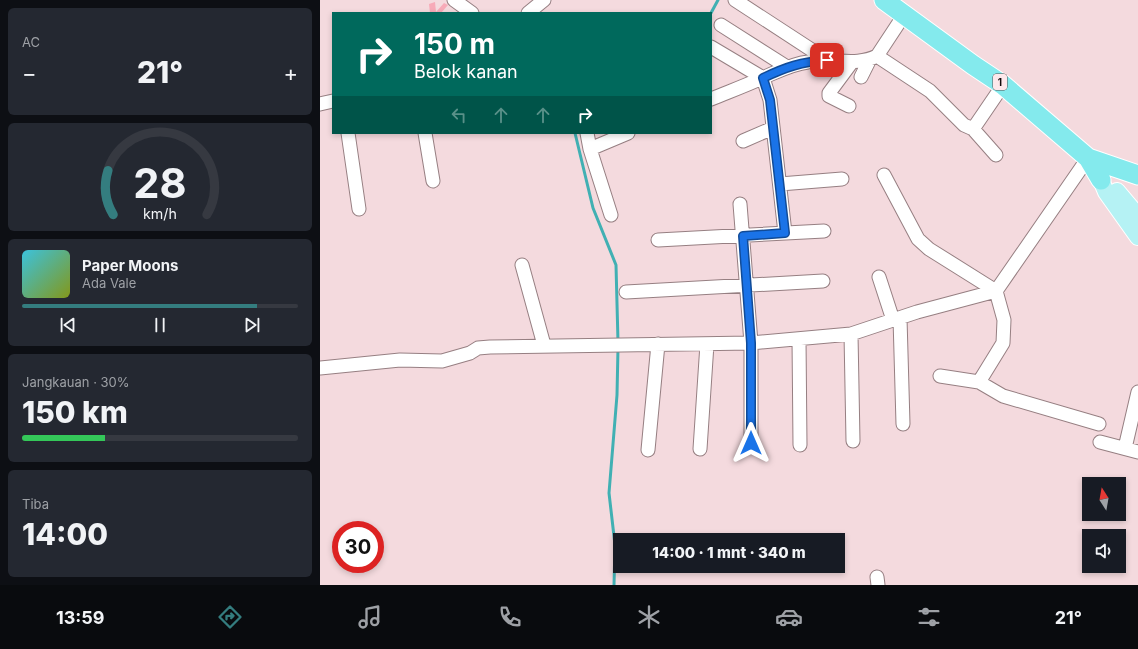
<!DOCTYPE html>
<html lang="id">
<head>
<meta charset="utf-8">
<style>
  :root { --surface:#171b24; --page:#242831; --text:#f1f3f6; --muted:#9ea1a6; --line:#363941; --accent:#347d7f }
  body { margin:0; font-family:Inter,sans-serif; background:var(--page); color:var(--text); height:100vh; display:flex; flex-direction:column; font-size:15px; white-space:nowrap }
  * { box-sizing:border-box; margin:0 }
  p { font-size:13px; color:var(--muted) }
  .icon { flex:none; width:22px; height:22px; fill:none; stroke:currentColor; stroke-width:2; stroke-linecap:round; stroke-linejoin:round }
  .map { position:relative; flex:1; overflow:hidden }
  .side { display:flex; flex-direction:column; gap:8px; padding:8px; background:#0d0f14; width:320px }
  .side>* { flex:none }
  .top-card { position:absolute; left:12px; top:12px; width:380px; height:122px; border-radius:0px; box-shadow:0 2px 6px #0003; background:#00695c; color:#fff; overflow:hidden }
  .needle { width:26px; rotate:349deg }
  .fabs { position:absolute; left:762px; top:477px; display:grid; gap:8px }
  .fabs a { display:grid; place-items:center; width:44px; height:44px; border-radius:0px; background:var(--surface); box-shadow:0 2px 6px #0003; font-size:20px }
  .speed { position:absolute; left:12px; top:521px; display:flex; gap:8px; font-size:20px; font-weight:700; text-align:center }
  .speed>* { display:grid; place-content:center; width:52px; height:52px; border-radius:50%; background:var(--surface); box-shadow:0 2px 6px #0003; line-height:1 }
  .speed .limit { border:6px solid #d22; background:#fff; color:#111 }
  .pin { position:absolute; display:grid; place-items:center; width:34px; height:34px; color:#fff; margin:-17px; border-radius:8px; box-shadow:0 2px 6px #0006 }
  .me { position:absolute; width:44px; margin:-22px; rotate:0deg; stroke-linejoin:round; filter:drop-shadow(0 0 3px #0008) }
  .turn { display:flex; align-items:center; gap:14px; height:84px; padding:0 16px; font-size:18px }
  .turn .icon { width:52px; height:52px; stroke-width:2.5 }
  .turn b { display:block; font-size:28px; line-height:34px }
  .lanes { display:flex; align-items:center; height:38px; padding:0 16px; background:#0003; justify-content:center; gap:20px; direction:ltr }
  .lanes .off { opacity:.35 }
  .big { font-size:30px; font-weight:800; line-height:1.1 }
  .side .widget { flex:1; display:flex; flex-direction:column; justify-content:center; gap:6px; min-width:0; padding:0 14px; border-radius:6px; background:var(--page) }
  .side .dial { align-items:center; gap:0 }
  .dial svg { height:104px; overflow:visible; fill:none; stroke:var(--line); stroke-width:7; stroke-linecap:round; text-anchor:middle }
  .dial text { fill:var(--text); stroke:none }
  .song { display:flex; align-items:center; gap:12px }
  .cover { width:48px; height:48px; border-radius:6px; background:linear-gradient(135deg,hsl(190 70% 55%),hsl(70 70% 35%)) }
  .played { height:4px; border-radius:2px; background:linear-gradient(90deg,var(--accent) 85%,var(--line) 85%) }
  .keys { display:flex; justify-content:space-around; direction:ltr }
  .heat { display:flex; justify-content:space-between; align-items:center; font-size:22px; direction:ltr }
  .charge { height:6px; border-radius:3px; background:linear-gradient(90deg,#34c759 30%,var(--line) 0) }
  .trip { position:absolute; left:293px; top:533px; width:232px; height:40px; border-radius:0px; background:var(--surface); box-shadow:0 2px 6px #0003; font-weight:800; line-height:40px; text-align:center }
  .tab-bar { display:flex; height:64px; justify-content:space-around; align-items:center; background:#090b0e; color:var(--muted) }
  .tab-bar .icon { width:28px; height:28px }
  .tab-bar .active { color:var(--accent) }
  .tab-bar b { font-size:18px; color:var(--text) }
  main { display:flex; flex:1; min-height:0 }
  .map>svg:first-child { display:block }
</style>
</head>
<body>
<main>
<section class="side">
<div class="widget"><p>AC</p>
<div class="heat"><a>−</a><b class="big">21°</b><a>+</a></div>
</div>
<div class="widget dial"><svg viewBox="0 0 100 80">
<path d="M14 69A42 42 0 1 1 86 69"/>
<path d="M14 69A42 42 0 0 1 10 35" stroke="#347d7f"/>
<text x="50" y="56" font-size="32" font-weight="700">28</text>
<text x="50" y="72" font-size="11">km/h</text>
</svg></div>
<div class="widget">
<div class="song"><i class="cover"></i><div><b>Paper Moons</b><p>Ada Vale</p></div></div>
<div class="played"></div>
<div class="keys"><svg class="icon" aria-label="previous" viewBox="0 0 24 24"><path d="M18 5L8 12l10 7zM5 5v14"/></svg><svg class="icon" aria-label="pause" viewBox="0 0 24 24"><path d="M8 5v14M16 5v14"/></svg><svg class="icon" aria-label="next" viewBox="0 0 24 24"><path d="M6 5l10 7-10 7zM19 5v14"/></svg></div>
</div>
<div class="widget"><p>Jangkauan · 30%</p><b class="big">150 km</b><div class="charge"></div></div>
<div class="widget"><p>Tiba</p><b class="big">14:00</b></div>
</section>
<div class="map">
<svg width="818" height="585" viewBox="0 0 818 585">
  <rect width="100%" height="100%" fill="#f4dade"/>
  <path fill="#f7aab8" d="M115,2l1,10 8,-9 4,2 -7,8h-11l-1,-9z"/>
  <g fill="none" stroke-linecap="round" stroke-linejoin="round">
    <path stroke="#41b0b3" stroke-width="3" d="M391,13l7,-13
      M255,133l18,75 23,57 2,77
      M294,585l1,-40 -6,-52 8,-98 1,-47"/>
    <g stroke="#967f82" stroke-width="15">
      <path id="minor" d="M134,0l18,13
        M415,0l92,60
        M208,13l16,-13
        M401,25l66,42
        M391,47l52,31 7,22 15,133
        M557,56l53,35 34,34 9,4 23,26
        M541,77l9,-18
        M391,99c17,-7 34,-13 51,-21 15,-6 29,-14 46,-16 23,-5 48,5 69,-6l27,-41
        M0,104l13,-3
        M529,106l-20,-10v-3l23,-31
        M653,129l30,-44
        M28,133l11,76
        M105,133l8,48
        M267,133l3,16 21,66
        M423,141l30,-13
        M270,149l38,-16
        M564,175l34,64 11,10 67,42 8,29 -1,23 -24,39
        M460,184l62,-5
        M420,204l11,139v100
        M338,240l166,-9
        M202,265l22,80
        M559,277l14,43
        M306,292l197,-11
        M580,318l3,106
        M531,334l2,107
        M479,339l1,106
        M0,368l80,-8 42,1 28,-8 8,-5 12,-1 261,-4 100,-9 66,-22 79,-21 92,-133
        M620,376l39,6 24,14 96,28
        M780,442l38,10
        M805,448l13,-56
        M380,449l7,-105
        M328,450l10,-106
        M557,577l1,8"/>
    </g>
    <g stroke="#fff" stroke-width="18">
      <path id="major" d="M781,180l5,12 32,45
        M797,191l21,25"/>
    </g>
    <g stroke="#fff" stroke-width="21">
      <path id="highway" d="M564,0l89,65 30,20 85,73 13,22
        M768,158l50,17"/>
    </g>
    <use href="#minor" stroke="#fff" stroke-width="13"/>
    <use href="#major" stroke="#b5f2f4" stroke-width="16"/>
    <use href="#highway" stroke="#84eaed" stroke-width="19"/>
  </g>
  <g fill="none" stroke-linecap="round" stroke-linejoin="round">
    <g stroke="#114b97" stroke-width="10">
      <path id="route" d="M431,443v-100l-8,-107 42,-3 -15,-133 -7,-22c23,-11 38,-16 64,-18"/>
    </g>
    <use href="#route" stroke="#1a73e8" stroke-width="7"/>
  </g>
  <g text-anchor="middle" stroke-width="3" stroke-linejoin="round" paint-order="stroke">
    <rect fill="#fde8eb" stroke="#584d4e" stroke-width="1" x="673" y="74" width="14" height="16" rx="3"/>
    <g font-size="10" font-weight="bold" fill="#120a0b">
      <text x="680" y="86">1</text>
    </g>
  </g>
</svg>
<div class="fabs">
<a><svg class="needle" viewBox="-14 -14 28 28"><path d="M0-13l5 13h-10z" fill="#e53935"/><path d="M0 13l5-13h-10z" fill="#9ea1a6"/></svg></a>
<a><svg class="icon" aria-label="sound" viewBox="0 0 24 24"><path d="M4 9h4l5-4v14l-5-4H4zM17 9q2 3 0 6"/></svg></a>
</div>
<div class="speed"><div class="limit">30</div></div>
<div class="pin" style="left:507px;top:60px;background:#d93025"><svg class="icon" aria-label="arrive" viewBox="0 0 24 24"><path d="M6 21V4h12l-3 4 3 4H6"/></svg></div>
<svg class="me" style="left:431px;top:443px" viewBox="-20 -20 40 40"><path d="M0-17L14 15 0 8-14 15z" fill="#1a73e8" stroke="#fff" stroke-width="4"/></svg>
<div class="trip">14:00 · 1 mnt · 340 m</div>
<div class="top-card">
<div class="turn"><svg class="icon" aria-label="right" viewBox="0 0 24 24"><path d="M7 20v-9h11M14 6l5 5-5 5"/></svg><div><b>150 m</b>Belok kanan</div></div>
<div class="lanes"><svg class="icon off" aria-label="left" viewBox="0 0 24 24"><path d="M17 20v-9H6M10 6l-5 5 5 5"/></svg><svg class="icon off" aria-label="ahead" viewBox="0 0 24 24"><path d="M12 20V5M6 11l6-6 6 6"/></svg><svg class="icon off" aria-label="ahead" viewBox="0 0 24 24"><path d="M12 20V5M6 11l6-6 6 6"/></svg><svg class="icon" aria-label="right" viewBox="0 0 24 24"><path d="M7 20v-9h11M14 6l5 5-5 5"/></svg></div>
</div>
</div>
</main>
<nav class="tab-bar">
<b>13:59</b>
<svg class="icon active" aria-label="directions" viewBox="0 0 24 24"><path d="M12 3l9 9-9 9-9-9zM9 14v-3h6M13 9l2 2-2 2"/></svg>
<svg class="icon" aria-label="music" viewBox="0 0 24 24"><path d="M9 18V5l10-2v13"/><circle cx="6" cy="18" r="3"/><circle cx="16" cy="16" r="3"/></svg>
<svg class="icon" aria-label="phone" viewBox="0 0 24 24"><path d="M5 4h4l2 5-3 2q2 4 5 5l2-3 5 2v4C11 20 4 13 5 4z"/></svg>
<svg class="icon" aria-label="climate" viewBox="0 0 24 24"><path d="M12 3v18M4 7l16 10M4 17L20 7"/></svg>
<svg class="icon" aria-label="car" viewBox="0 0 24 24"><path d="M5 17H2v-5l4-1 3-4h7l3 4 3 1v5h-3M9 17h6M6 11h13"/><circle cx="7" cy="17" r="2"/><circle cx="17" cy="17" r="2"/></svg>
<svg class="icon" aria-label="filters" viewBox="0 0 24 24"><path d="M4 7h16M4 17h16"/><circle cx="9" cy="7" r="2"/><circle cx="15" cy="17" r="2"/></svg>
<b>21°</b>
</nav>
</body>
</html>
